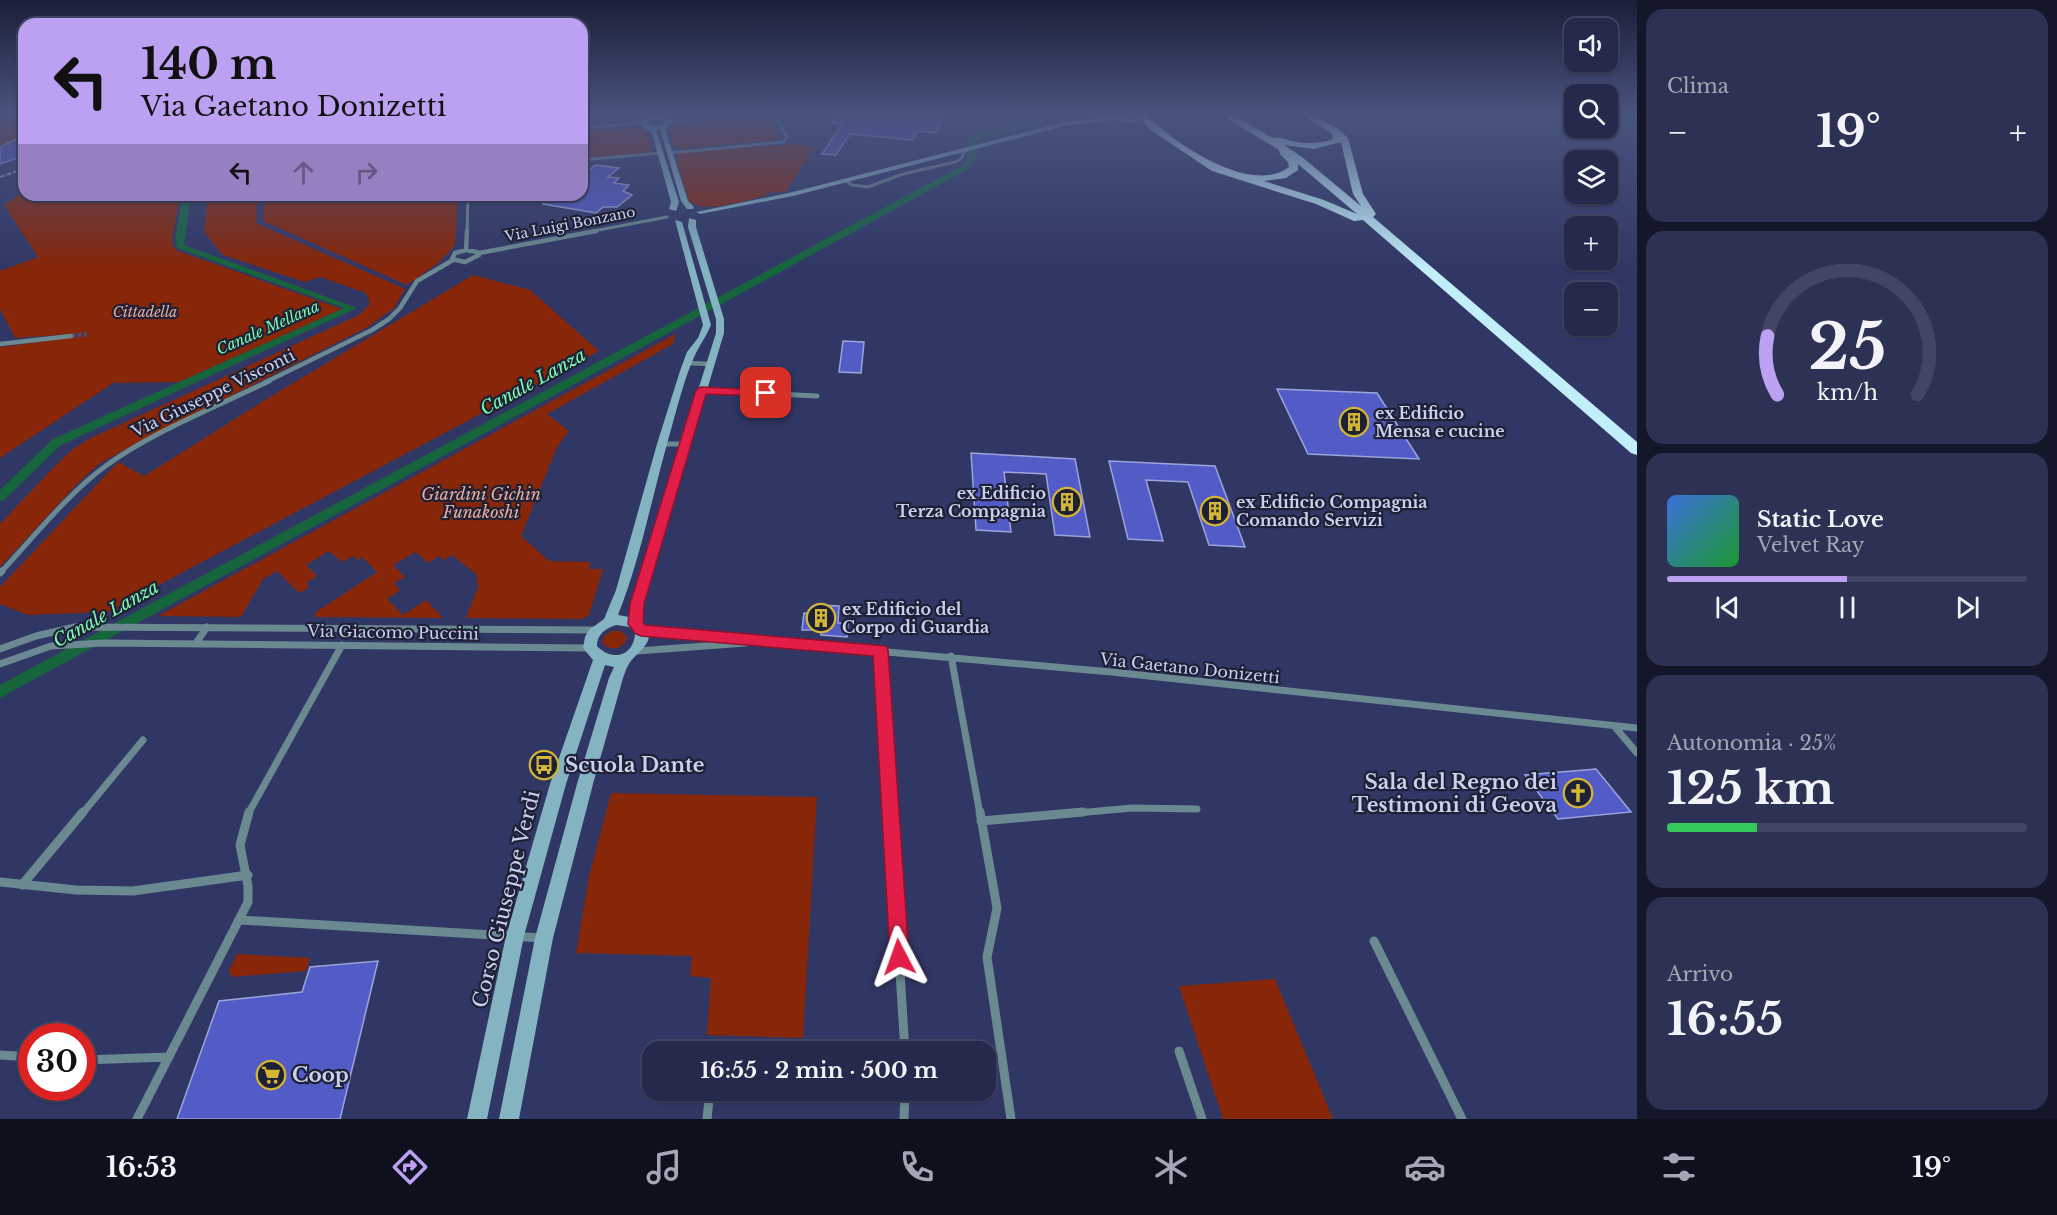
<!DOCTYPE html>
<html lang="it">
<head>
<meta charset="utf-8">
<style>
  :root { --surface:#25294c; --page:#2d3153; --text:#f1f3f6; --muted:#a3a6b5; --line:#424564; --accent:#bca0f2 }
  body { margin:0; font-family:"Libre Baskerville",serif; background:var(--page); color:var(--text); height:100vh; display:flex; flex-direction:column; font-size:22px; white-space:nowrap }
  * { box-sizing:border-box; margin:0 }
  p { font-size:20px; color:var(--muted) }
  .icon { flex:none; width:33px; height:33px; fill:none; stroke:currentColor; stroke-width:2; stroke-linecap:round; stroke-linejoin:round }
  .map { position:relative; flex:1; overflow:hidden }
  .sheet { display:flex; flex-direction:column; gap:9px; padding:9px; background:#14172a; width:420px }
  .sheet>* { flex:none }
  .hud { position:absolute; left:18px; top:18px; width:570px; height:183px; border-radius:18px; box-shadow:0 2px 4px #0004,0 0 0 2px var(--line); background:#bca0f2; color:#111; overflow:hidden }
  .buttons { position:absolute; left:1564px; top:18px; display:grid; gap:12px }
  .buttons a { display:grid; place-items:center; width:54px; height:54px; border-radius:12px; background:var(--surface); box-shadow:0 2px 4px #0004,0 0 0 2px var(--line); font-size:30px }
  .speed { position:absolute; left:18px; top:1023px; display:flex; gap:12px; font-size:30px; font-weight:700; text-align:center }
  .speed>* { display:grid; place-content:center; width:78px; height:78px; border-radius:50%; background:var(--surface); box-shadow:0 2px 4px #0004,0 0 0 2px var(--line); line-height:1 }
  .speed .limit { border:9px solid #d22; background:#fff; color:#111 }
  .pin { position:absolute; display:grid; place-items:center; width:51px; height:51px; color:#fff; margin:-26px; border-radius:12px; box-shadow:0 3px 9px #0006 }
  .me { position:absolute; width:66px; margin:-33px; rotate:356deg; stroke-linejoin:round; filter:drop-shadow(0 0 4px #0008) }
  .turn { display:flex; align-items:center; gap:21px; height:126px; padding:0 24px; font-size:27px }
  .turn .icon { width:78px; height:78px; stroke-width:2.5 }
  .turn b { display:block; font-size:42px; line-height:51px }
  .lanes { display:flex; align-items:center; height:57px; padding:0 24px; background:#0003; justify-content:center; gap:30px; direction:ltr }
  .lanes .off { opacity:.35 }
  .big { font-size:45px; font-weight:700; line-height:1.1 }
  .sheet .card { flex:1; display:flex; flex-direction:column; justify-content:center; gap:9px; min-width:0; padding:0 21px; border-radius:18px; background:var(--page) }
  .sheet .dial { align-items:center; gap:0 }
  .dial svg { height:156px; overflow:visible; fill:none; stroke:var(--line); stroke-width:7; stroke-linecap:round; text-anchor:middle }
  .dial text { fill:var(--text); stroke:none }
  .song { display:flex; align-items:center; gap:18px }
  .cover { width:72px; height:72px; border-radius:9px; background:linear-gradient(135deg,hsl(220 70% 55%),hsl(130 70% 35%)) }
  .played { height:6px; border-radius:3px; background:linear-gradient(90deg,var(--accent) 50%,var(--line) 50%) }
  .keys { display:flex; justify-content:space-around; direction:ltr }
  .heat { display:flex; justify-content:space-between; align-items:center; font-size:33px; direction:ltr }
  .charge { height:9px; border-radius:4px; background:linear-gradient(90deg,#34c759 25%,var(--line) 0) }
  .trip { position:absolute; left:642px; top:1041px; width:354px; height:60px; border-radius:18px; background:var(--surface); box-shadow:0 2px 4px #0004,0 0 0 2px var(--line); font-weight:700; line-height:60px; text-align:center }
  .menu { display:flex; height:96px; justify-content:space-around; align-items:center; background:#0f101e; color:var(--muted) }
  .menu .icon { width:42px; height:42px }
  .menu .active { color:var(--accent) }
  .menu b { font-size:27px; color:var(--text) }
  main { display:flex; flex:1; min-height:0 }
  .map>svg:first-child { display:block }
</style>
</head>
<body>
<main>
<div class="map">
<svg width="1637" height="1119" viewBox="0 0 1637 1119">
  <rect width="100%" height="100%" fill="#313765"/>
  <path fill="#872608" d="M0,113h24v43l-24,8z
    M758,116l13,3 10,20 -103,10 -5,-4 -4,-15 11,-7z
    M636,127l11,3 5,16 -1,6 -69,6v-27z
    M789,144l27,2 -31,46 -19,1 2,2c-19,4 -65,20 -79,6l-13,-42 3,-1 -2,-5z
    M24,192v3h156l-8,45 1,6 5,5 164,58 -163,73 -66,1 -113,75v-111l70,-9 3,-4 -58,4 -15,-29v-38l38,-14 -34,-52z
    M208,195h50l-2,28 149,66 -11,19 -28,20 -233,117 -34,19 -21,19 -78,84v-43l54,-57 18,-17 19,-12 268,-123 11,-11 -4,-11 -46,-16 -15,5 -82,-27 -19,-23z
    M265,195h193l-3,50 -17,18 -31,22 -144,-64z
    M473,275l57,15 69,61 -491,261 -80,3 -28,-11v-17l118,-125 26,14 121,-76z
    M675,334l-2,10 -126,70 22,17 -12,16 -36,89 28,25 41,1 -1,7h14l-14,46 -7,4 -116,-1 13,-34 -2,-1v-8l-25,-20 -8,5 -4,-4 -12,7 -12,-11 -23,13 12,12 -11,6 6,7 -13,9 16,16 23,-15 17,18 -129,-1 2,-5 61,-40 -15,-15 -4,3 -5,-4 -11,6 -13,-11 -23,14 11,11 -11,7 3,4 -10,6 -22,-22 -14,8 -22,38 -83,-1z
    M612,631h9l6,6c-2,11 -13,14 -22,9l-3,-5 3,-6z
    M611,793l206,4 -14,241 -96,-3 4,-57 -21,-2 2,-20 -116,-3 13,-77z
    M237,954l73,4 -4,13 -74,6 -3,-6z
    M1275,979l58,140h-110l-44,-133z"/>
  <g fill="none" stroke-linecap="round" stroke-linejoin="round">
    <path stroke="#16653d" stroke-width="2" d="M985,113l29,15"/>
    <path fill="#16653d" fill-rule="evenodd" d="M1067,113h11l-96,25 -6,6 1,14 -10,12 -967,528v-13l961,-519 8,-8 -1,-15 10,-8z
      M183,195h8l-7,50 173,63 -296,137 -57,55 -4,1v-11l53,-51 291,-131 -167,-60 -2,-9z"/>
  </g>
  <path fill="#535bc7" stroke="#9ba5db" stroke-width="1.5" d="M837,113l22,2 2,-2h40l43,4 -8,16 -19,-2 -4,9 -63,-6 -14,21 -14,-1 20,-30 -11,-1z
    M24,135v21l-24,8v-17z
    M596,165l23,3 -11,9 11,1 -5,5 15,2 -6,6 9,4 -15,12h-14l-7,6 -53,-9 12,-9h27v-20z
    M843,341l21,1 -3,31 -22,-1z
    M1277,389l100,4 42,66 -111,-5z
    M971,453l104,6 15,78 -35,-2 -9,-61 -42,-2 7,60 -35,-2z
    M1109,461l106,5 30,81 -36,-2 -21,-63 -42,-2 17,61 -35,-2z
    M817,605l22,1 -1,17h10l-1,14 -26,-2v-5h-19l2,-17 13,1z
    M1596,769l35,43 -73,7 -33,-44z
    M378,961l-38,158h-163l42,-118 83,-9 8,-25z"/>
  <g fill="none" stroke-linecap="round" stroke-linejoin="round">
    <path stroke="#484e79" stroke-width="4.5" stroke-dasharray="4.5 2" stroke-linecap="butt" d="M71,336l16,-2"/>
    <path stroke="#6b8991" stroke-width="3" d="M764,113l9,3 10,-3
      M670,121l95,-7
      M582,128l59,-5
      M670,153l114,-11 3,-5 -11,-21
      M582,160l79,-7
      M845,180l7,5 16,2 35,-13 52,-12 6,-3 4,-8 6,-2
      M467,232l1,-37
      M588,232l79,-15"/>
    <path stroke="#6b8991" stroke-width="4.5" d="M466,250l11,2 2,3 -14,7 -13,-3 3,-6z
      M466,250l1,-19
      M479,253l117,-22
      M0,344l71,-8
      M688,363l21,1
      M266,382l106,-52 17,-11 11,-11 17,-27 36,-21"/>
    <path stroke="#6b8991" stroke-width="5" d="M701,390l116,6
      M662,444h23
      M1,572c32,-34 68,-80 106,-107 45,-33 111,-59 162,-84"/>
    <path stroke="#6b8991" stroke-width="7" d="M0,573l2,-2
      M642,630l469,42 526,56
      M196,643l11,-16
      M0,649l36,-13 39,-9 521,3
      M880,650l10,164
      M637,651l109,-8
      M951,656l29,158
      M0,664l51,-18 53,-3 486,5
      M1615,727l22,26
      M82,814l61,-74
      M248,814l94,-169
      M1066,814l66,-6 65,1"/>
    <path stroke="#6b8991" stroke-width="9" d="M890,812l15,240
      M980,812l17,96 -10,49 24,162
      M981,821l102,-9
      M0,882l76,8 57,1 115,-16
      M22,885l61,-73
      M240,920l303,18
      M1374,941l88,178
      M1179,1051l23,68
      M726,1052h7
      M0,1055l32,2
      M82,1060l87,-3
      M137,1119l111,-217v-16l-8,-41 9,-33
      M707,1119l3,-29
      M904,1119l1,-29"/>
    <path fill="#84b4c1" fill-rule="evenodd" d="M1109,113c12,0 13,10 31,4l-3,-4h6l4,5 -16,5 -16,-3 -51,6 -271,70 -93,18 -4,-2 97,-20 271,-70 46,-6z
      M658,115l11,3 4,4 -7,5v5l22,69 6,6 -1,2h-6l-6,-8 -21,-72 -4,1 23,72 -3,9 -7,-2 2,-7 -19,-69 -14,-10 8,-6zM658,119l8,3 -10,4 -11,-3 5,-3z
      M689,218l7,2v7l28,92v14l-81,271 -1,19c19,17 -6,29 -13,41 -3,4 -4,9 -6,14l-30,106 -40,154 -34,181h-20l36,-181 42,-154 32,-106 5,-11 -9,-2 -39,119 -42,152 -37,183h-20l39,-183 44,-152 43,-124 -10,-12 2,-11 4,-7 15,-11 12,-29 41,-146 23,-73 7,-19 11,-14 5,-13 -28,-105 7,2 29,103c-4,10 -10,18 -15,28 -12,24 -21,64 -29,91 -16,57 -27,116 -49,171l11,2 2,-13 85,-271v-14l-28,-92zM616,625l14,2 5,5c0,23 -22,31 -38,14 0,-12 8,-17 19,-21z"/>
    <path fill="#c2eefa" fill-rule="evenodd" d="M1218,113h11l44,25c8,-2 16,3 24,4 12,2 23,1 35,-2l1,-3 -2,-4 -32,-20h11l28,16 10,9 15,56 13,20 -3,3 264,225v13l-6,-2 -268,-233 -9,1 -38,-17 -104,-33 -60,-40 -13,-13 8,-2c29,28 104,80 142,51l-1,-5 -8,-8 -1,-4zM1341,142l12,52 8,12 -59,-49 -18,-12 30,4zM1298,164l59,50 -33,-14 -60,-19 22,-3 12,-8z"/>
    <path stroke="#9096b9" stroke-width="2" stroke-dasharray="5 2" stroke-linecap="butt" d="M0,177l24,-8"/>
  </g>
  <linearGradient id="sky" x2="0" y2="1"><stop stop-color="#1b1e38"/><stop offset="0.42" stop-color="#48537e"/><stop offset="1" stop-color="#48537e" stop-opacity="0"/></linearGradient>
  <rect width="1637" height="270" fill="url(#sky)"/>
  <path fill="#e11d48" stroke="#92132f" stroke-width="1.5" d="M701,387l65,3 6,3 -6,3 -60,-2 -62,210 -1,18 2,3 241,21 2,4 21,307 -3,7 -7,3 -7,-3 -2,-7 -17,-301 -232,-20 -5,-2 -8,-10 2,-20 66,-214z"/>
  <defs>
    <g id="building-ring" transform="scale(1.5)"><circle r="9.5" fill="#1e2136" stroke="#d3b635" stroke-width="1.5"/><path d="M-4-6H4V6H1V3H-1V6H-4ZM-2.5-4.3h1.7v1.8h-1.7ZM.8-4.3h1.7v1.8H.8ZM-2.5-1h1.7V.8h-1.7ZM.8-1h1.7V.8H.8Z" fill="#d3b635"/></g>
    <g id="bus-ring" transform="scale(1.5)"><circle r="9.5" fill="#1e2136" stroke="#d3b635" stroke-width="1.5"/><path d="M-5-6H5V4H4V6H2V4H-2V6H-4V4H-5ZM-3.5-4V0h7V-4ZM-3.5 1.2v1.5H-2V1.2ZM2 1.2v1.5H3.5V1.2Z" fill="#d3b635"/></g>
    <g id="church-ring" transform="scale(1.5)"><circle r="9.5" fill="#1e2136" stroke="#d3b635" stroke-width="1.5"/><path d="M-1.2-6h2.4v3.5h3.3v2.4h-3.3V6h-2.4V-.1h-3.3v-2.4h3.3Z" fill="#d3b635"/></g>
    <g id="supermarket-ring" transform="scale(1.5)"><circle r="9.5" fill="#1e2136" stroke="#d3b635" stroke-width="1.5"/><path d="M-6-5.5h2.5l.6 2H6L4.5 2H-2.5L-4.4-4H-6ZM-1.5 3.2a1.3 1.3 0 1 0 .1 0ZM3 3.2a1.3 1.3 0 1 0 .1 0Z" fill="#d3b635"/></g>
  </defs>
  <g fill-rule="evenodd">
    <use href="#building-ring" x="1354" y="422"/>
    <use href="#building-ring" x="1067" y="502"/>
    <use href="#building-ring" x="1215" y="511"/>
    <use href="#building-ring" x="821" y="618"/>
    <use href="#bus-ring" x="544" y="765"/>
    <use href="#church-ring" x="1578" y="793"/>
    <use href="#supermarket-ring" x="271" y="1075"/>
  </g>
  <g text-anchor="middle" stroke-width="4.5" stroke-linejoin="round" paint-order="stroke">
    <g font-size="14" fill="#cbd1ed" stroke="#1e2136">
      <text transform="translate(570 224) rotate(-11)" y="5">Via Luigi Bonzano</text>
    </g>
    <g font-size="14" font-style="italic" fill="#ebad9b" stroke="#1e2136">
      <text x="145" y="317">Cittadella</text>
    </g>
    <g font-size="15" font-style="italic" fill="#7bfcb1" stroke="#1e2136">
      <text transform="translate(268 328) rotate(-24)" y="5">Canale Mellana</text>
    </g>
    <g font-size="16" fill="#cbd1ed" stroke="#1e2136">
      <text transform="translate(213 393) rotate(-26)" y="6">Via Giuseppe Visconti</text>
      <text transform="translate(393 632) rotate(1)" y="6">Via Giacomo Puccini</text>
      <text transform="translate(1190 668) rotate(6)" y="6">Via Gaetano Donizetti</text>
    </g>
    <g font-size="16" font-weight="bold" fill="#cbd1ed" stroke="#1e2136" text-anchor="start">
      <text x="1375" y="419">ex Edificio<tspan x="1375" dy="18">Mensa e cucine</tspan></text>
      <text x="1046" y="499" text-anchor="end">ex Edificio<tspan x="1046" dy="18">Terza Compagnia</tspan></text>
      <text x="1236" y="508">ex Edificio Compagnia<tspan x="1236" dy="18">Comando Servizi</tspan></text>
      <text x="842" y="615">ex Edificio del<tspan x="842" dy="18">Corpo di Guardia</tspan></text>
    </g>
    <g font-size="16" font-style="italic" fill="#ebad9b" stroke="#1e2136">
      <text x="481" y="500">Giardini Gichin<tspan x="481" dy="18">Funakoshi</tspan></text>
    </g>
    <g font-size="18" font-style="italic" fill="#7bfcb1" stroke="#1e2136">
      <text transform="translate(533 382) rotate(-29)" y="6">Canale Lanza</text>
      <text transform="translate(106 614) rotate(-29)" y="6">Canale Lanza</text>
    </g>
    <g font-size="20" font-weight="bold" fill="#cbd1ed" stroke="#1e2136" text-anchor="start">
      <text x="565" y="772">Scuola Dante</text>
      <text x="1557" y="789" text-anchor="end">Sala del Regno dei<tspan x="1557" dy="23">Testimoni di Geova</tspan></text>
      <text x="292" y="1082">Coop</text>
    </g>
    <g font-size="20" fill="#cbd1ed" stroke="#1e2136">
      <text transform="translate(506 899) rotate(-76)" y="7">Corso Giuseppe Verdi</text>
    </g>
  </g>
</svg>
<div class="buttons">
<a><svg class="icon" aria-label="sound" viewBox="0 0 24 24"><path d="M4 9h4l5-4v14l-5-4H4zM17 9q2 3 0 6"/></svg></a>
<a><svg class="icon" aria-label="search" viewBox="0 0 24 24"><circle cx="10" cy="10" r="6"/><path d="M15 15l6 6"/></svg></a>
<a><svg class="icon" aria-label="layers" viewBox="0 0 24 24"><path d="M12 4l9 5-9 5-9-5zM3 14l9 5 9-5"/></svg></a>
<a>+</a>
<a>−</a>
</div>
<div class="speed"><div class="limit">30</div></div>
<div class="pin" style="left:766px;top:393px;background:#d93025"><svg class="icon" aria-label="arrive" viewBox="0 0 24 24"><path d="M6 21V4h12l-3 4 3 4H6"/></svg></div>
<svg class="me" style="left:899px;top:957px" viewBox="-20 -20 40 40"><path d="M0-17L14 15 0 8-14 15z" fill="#e11d48" stroke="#fff" stroke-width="4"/></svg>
<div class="trip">16:55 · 2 min · 500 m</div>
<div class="hud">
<div class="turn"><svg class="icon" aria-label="left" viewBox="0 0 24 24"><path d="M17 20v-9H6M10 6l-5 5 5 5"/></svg><div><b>140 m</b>Via Gaetano Donizetti</div></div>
<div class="lanes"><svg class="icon" aria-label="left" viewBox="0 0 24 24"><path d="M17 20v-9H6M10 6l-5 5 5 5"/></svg><svg class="icon off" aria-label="ahead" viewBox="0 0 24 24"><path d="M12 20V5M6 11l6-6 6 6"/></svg><svg class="icon off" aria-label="right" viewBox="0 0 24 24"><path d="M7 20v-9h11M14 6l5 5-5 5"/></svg></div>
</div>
</div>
<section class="sheet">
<div class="card"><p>Clima</p>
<div class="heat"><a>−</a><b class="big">19°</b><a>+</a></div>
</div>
<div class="card dial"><svg viewBox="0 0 100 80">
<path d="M14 69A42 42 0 1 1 86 69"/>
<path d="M14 69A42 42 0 0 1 9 39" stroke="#bca0f2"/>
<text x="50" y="56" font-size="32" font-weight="700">25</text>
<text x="50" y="72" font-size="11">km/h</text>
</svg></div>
<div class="card">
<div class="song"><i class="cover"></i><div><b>Static Love</b><p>Velvet Ray</p></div></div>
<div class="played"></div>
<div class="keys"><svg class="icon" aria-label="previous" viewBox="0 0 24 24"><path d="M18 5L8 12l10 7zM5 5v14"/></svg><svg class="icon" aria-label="pause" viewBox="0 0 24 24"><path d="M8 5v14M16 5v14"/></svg><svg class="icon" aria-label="next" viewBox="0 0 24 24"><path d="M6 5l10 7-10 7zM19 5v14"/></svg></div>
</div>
<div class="card"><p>Autonomia · 25%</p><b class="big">125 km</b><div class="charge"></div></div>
<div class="card"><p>Arrivo</p><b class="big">16:55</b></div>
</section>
</main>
<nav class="menu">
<b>16:53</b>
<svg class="icon active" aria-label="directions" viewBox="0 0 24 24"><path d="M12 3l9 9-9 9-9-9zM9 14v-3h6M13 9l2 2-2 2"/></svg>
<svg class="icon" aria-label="music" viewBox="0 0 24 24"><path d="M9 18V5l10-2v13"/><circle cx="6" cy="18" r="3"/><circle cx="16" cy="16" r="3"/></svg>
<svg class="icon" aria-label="phone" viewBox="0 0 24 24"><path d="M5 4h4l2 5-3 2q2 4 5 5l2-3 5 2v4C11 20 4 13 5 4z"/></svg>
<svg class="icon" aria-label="climate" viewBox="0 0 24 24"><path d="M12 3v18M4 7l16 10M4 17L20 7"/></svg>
<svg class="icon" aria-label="car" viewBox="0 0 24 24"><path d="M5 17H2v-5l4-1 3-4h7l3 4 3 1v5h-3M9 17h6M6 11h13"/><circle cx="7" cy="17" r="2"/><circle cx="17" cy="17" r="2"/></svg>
<svg class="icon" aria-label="filters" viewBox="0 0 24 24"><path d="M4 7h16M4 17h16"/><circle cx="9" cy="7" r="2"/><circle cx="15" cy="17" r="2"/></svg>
<b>19°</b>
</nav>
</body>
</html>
